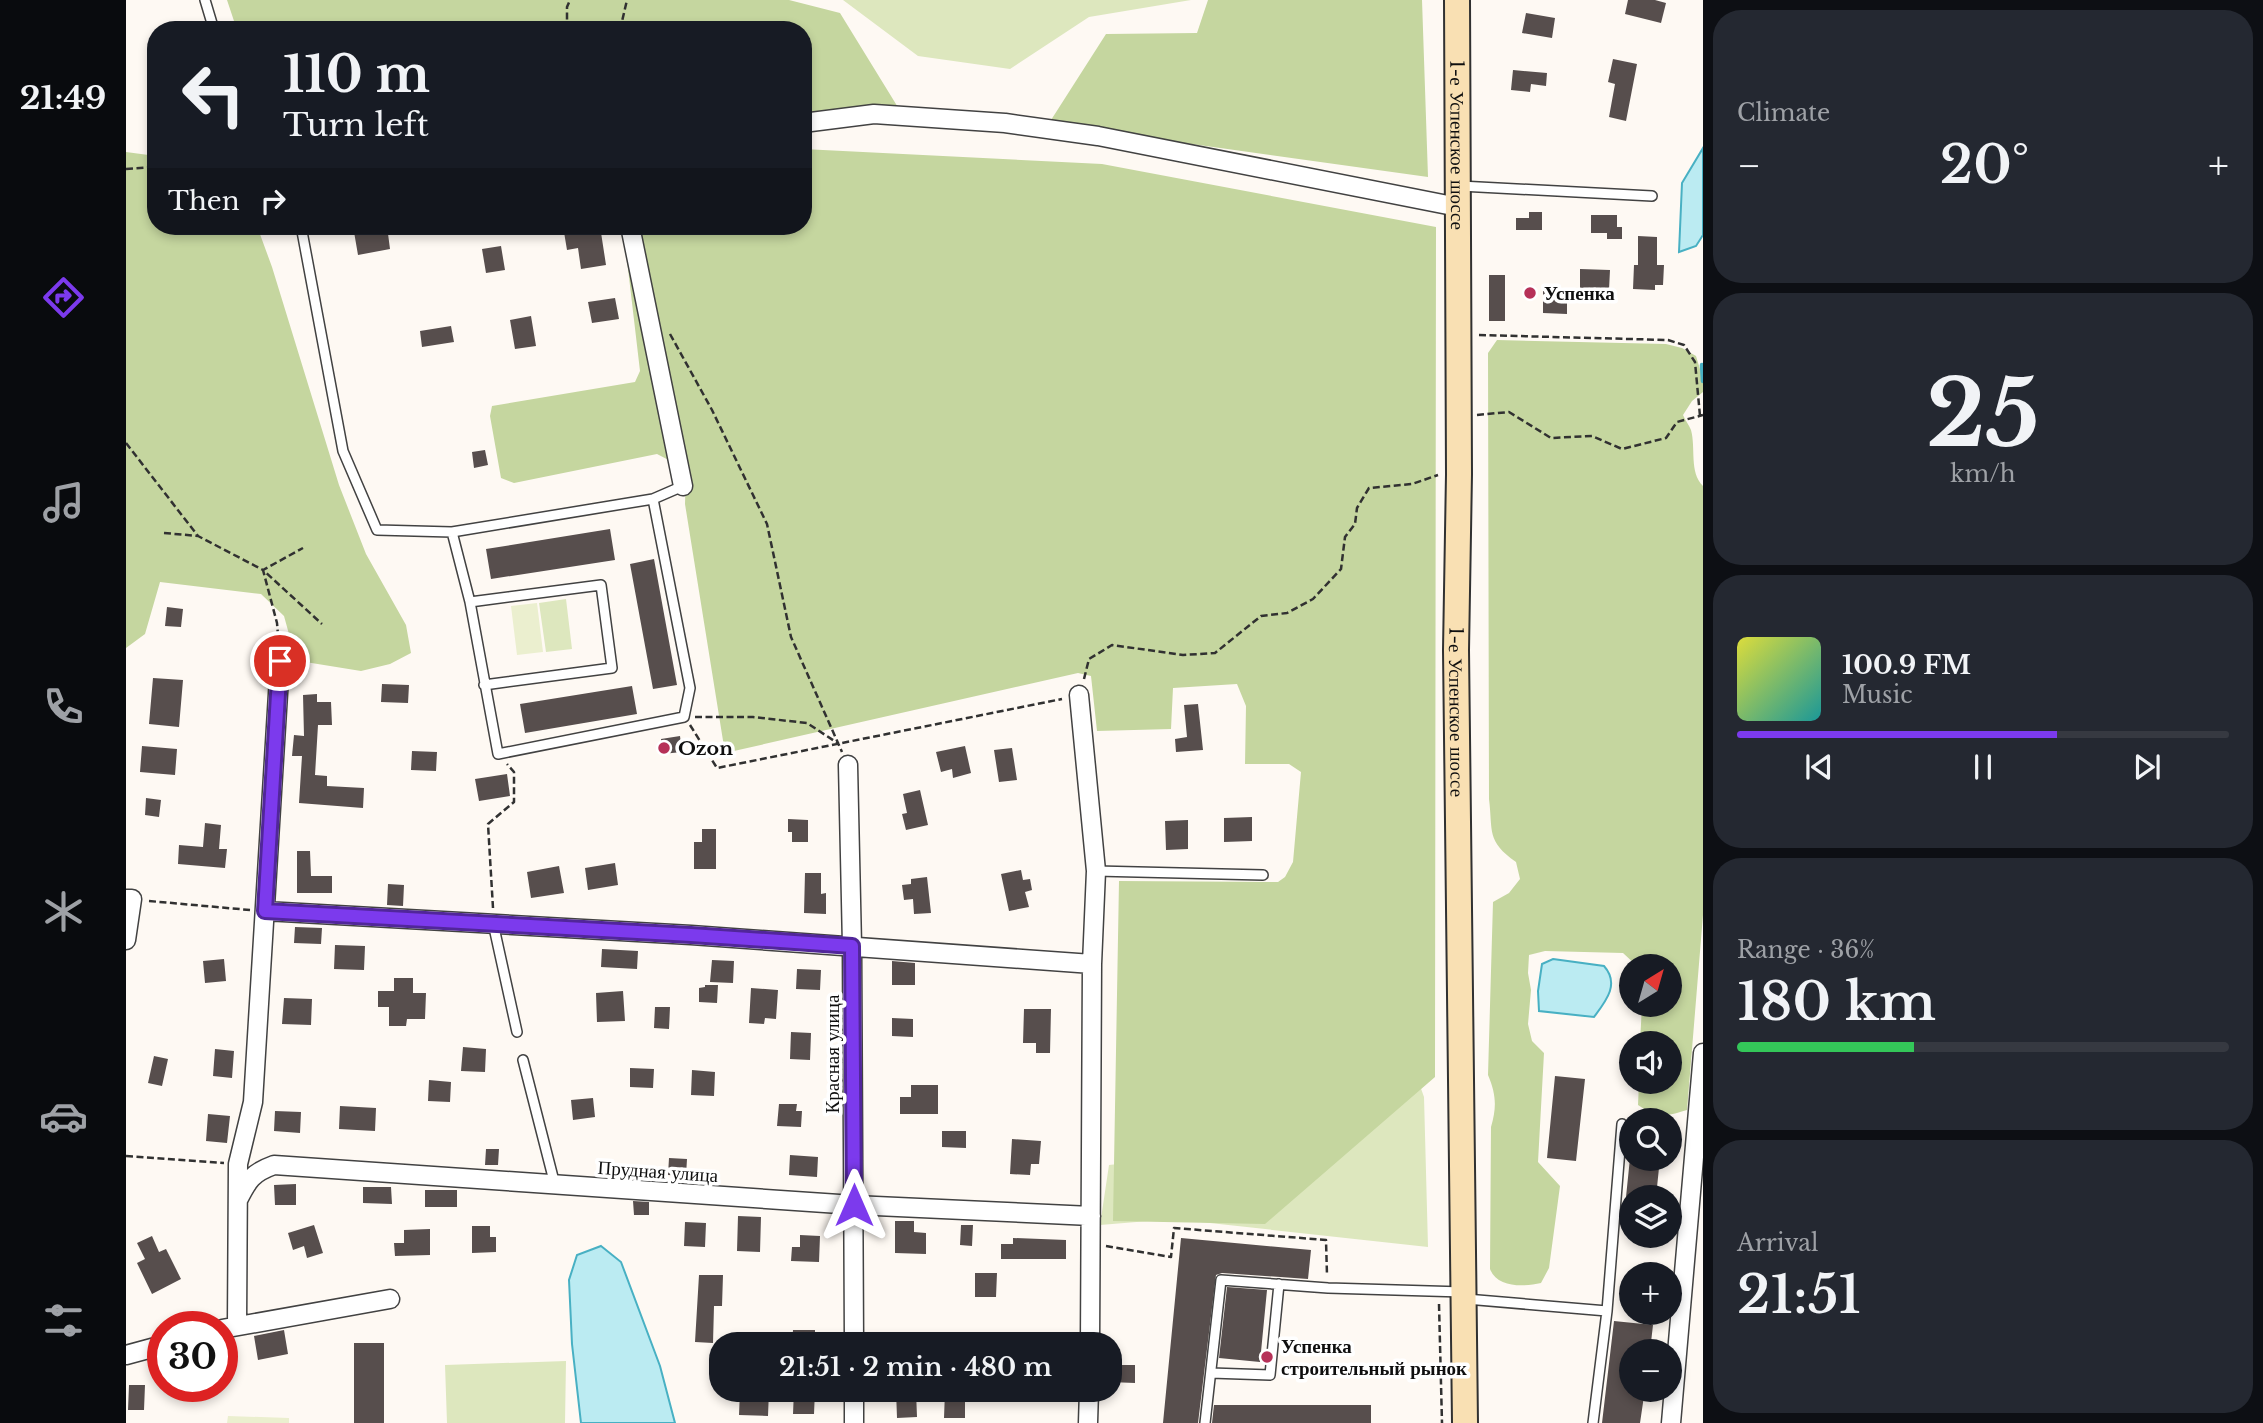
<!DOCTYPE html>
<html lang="en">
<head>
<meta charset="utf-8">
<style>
  :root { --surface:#171b24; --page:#242831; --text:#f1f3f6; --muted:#9ea1a6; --line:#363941; --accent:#7c3aed }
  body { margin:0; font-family:"Libre Baskerville",serif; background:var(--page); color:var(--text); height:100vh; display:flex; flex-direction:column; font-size:26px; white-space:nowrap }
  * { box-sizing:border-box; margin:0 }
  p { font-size:23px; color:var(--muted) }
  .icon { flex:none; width:38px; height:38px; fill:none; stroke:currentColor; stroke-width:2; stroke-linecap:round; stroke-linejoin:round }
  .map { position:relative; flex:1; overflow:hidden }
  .panel { display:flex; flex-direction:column; gap:10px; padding:10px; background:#0d0f14; width:560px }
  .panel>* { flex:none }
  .hud { position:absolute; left:21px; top:21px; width:665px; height:214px; border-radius:28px; box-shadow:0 4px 10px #0003; background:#171b24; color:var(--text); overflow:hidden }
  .needle { width:46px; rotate:37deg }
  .buttons { position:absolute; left:1493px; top:954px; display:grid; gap:14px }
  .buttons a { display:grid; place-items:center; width:63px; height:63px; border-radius:50%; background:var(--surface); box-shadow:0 4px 10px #0003; font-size:35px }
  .speed { position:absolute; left:21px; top:1311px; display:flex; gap:14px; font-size:35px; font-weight:700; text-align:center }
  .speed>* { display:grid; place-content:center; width:91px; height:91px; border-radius:50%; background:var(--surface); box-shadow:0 4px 10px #0003; line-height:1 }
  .speed .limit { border:10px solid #d22; background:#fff; color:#111 }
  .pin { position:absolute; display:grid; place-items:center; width:60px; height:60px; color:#fff; margin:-30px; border:4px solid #fff; border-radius:50%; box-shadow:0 2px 7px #0007 }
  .me { position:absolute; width:77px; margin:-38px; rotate:0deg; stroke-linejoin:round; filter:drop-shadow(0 0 5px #0008) }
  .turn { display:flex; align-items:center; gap:24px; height:147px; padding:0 21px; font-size:32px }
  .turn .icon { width:91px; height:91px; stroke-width:2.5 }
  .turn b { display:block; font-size:49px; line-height:60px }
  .then { display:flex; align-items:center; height:66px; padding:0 21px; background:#0003; gap:14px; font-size:26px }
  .big { font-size:52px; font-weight:600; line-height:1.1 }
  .panel .card { flex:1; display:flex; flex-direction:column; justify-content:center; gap:10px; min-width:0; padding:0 24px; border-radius:28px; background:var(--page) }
  .panel .dial { align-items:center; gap:0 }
  .dial b { font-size:91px; line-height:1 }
  .song { display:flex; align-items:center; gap:21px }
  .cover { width:84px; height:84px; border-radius:10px; background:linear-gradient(135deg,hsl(60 70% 55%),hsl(180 70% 35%)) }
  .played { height:7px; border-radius:4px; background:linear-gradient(90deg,var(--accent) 65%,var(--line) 65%) }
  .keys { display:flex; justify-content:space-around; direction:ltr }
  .heat { display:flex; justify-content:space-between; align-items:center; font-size:38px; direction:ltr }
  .charge { height:10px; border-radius:5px; background:linear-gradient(90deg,#34c759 36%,var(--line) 0) }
  .trip { position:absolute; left:583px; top:1332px; width:413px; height:70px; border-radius:28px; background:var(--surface); box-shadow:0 4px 10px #0003; font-weight:600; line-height:70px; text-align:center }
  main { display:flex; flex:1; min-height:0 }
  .tab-bar { display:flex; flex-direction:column; width:126px; justify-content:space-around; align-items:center; background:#090b0e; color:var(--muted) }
  .tab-bar .icon { width:49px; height:49px }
  .tab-bar .active { color:var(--accent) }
  .tab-bar b { font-size:32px; color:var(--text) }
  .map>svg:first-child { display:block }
</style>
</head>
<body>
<main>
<nav class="tab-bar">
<b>21:49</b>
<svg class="icon active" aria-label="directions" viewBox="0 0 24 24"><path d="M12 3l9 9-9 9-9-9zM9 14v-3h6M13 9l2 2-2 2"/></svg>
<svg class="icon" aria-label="music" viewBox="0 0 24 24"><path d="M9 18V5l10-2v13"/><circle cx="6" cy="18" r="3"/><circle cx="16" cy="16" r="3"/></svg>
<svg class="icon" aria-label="phone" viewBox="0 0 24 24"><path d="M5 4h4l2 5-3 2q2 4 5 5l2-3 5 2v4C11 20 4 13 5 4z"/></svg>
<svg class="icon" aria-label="climate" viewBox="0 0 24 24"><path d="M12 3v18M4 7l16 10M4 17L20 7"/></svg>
<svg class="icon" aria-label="car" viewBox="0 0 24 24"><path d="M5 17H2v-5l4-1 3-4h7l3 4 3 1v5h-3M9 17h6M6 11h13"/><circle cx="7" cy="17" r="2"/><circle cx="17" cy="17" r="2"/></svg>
<svg class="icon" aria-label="filters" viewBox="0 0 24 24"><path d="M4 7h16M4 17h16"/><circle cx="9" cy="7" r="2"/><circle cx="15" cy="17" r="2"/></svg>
</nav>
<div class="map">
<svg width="1577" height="1423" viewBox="0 0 1577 1423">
  <rect width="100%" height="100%" fill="#fef9f3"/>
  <path fill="#dde7be" d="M717,0h348l-102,17 -79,52 -92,-13z
    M440,599l6,50 -26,3 -7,-49z
    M1282,1052l16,45 4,150 -255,-28 -73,6 9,-60 179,-20z
    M440,1361l-1,62h-118l-2,-58z"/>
  <path fill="#c5d69f" d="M101,0h562l51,13 59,96 -96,4v-83h-566z
    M1082,0h214l6,177 -329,-46h-55l62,-97 91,-1z
    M677,149l299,15 334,63 -1,850 -170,147 -152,-3 6,-340 159,1 7,-5 8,-15 8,-90 -12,-8h-44l1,-58 -9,-22 -64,4 -2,41 -74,2 -6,-55 -13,-3 -353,80 -40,-249 1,-35 -29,-15 -143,29 -13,-5 -11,-62 2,-10 143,-24 5,-11 -17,-145h180z
    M0,152l30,4v70h101l15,41 67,218 27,69 40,71 5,28 -21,11 -29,7 -68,-11 -1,-15 -8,-29 -23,-22 -101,-12 -15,52 -19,14z
    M1371,340l169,4 16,4 14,8 7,23v13l-11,9 -9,14c2,5 6,10 8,15 5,18 -2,42 12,56v429l-16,195c-22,7 -30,8 -49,-5l1,-23h31v-39h-30l2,-38 28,-1v-38h-33l-14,-13 -78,-2 -16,4 -1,18 3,17 -3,34 4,17 12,12 -6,109 22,24 -11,82 -8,15c-17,4 -44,5 -51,-14l1,-142c6,-20 5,-33 -3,-52l5,-173 16,-9 11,-14 -4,-17c-30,-21 -23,-31 -27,-63l-1,-446z"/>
  <path fill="#ebefcf" d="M411,603l6,49 -26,3 -6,-49z
    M102,1416l61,2v5h-62z"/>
  <path fill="#bbebf2" stroke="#48b0c3" stroke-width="2" d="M1577,148v87l-7,11 -17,6 3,-69z
    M1427,959l51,7c16,18 2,35 -10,51l-55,-6 -1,-20 4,-27z
    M475,1246l20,16 39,104 15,57h-94l-9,-79 -3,-64 8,-25z"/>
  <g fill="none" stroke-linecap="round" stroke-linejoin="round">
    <path stroke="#48b0c3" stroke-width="4.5" d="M1576,365l1,16"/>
  </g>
  <path fill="#574e4d" d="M1502,0h27l11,3 -5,20 -36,-9z
    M1400,13l29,5 -3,20 -30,-5z
    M1487,59l24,5 -11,57 -17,-4 6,-33 -7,-2z
    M1387,70l34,3 -1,13 -15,-2 -1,8 -19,-2z
    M1403,212h13v18h-26v-12h13z
    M1465,215h26v12h5v12h-15v-6h-16z
    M227,226h34l3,23 -32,6z
    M437,226h37l6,39 -25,4 -3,-21 -11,2z
    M1512,236l19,1v28h7l-1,20h-8v5l-22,-1 1,-24h4z
    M375,246l4,24 -19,3 -4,-24z
    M1454,269l30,1 -1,20 -29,-1z
    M1363,275h16v46h-16z
    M1417,291l24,1v22l-24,-1z
    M489,298l4,21 -27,4 -4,-21z
    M405,316l5,30 -21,3 -5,-29z
    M325,326l3,16 -32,5 -2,-16z
    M359,450l3,15 -14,3 -2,-16z
    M484,529l5,31 -124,19 -5,-30z
    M528,559l23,126 -24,4 -23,-125z
    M41,607l16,2 -2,18 -16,-1z
    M27,678l30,2 -4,47 -30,-3z
    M256,684l27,1 -1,18 -27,-1z
    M506,686l5,28 -112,19 -5,-29z
    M191,694v8h14l1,23h-14l-3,50 12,1v10l37,2 -1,20 -64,-5 3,-47h-10l2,-21 10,1 -1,-41z
    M1072,704l5,46 -27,2 -1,-13 12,-2 -3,-32z
    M554,736l2,16 -20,2 -1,-15z
    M16,746l35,3 -2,26 -35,-3z
    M839,746l6,27 -18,5 -1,-9 -11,3 -5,-20z
    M886,748l5,32 -18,2 -5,-32z
    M286,751l25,1 -1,19 -25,-1z
    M381,774l3,22 -31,5 -4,-22z
    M794,790l8,35 -22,5 -4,-16 5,-1 -4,-19z
    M20,798l15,2 -2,17 -14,-2z
    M1126,817v24l-28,1v-24z
    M662,819l20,1v22h-16v-10h-4z
    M1062,820v29l-22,1 -1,-29z
    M79,823l16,2 -2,24h8l-2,19 -47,-4 1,-19 24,2z
    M576,829h14v40h-22v-27h8z
    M171,851h13l1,25h21v17h-35z
    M489,863l3,22 -30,5 -3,-22z
    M433,866l5,27 -33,5 -4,-26z
    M895,870l2,10 7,-1 2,11 -7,2 4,15 -20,4 -8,-37z
    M679,873h16v21l5,-1v21l-22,-1z
    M801,877l4,36 -17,1 -1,-15 -9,1 -2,-15 9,-1v-5z
    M262,884l16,1 -1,21 -16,-1z
    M169,927l27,1 -1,16 -27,-1z
    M209,945l30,1 -1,24 -30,-1z
    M476,949l36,2 -1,18 -36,-2z
    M98,959l2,22 -21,2 -2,-22z
    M586,960l22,1 -1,22 -23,-1z
    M766,961l23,2v22h-23z
    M671,969l24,1 -1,20 -24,-1z
    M268,978h19v15h13l-1,26h-18l-1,7h-17v-19h-11v-16h16z
    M579,985h13l-1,18 -18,-1v-14l6,-1z
    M625,988l27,2 -2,29 -11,-1 -1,6 -15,-1z
    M497,991l2,30 -28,1 -1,-29z
    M158,998l28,1 -1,26 -29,-1z
    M529,1007h15l-1,22 -15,-1z
    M898,1009h27l-1,44h-14v-10h-13z
    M766,1018l21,1v18l-21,-1z
    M665,1032l20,1 -1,27 -20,-1z
    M337,1047l23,2 -1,23 -24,-1z
    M89,1049l19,2 -2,27 -19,-2z
    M28,1056l14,3 -6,27 -14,-3z
    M504,1068l24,1 -1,19 -23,-1z
    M566,1070l23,2 -1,24 -23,-1z
    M1429,1076l30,3 -9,82 -29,-3z
    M303,1080l22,2 -1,20 -22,-1z
    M785,1085h27v29h-38v-17h11z
    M467,1098l2,19 -22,3 -2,-20z
    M653,1104h18l-1,7h6l-1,16 -24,-1z
    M214,1106l36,2 -1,23 -36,-2z
    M149,1111l26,1 -1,21 -26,-2z
    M82,1114l22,2 -3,27 -21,-2z
    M816,1131h24v17l-24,-1z
    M886,1139l29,2 -2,23h-8l-1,11 -20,-1z
    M360,1149h13l-1,16h-13z
    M664,1155l28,2 -1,20 -28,-2z
    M543,1158l18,1 -1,17 -18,-1z
    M1504,1158h30l-4,39h-30z
    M170,1184v21h-21l-1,-20z
    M237,1187h28l1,17 -29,-1z
    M299,1190h32v17h-32z
    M507,1201l16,1v13h-15z
    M612,1216l23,1 -1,35 -23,-1z
    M769,1221h19v11l12,1v21l-31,-1z
    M559,1222l21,1 -1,24 -21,-1z
    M188,1225l9,28 -16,5 -3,-12 -11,4 -5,-17z
    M835,1225h12l-1,21 -12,-1z
    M346,1226h18v11h6v15l-24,1z
    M304,1229v26l-35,1 -1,-13h10v-13z
    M674,1235l20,1 -1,26 -28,-1 1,-14h8z
    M26,1236l7,16 7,-3 15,30 -29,15 -15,-31 8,-4 -8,-16z
    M887,1238l53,2v19h-65v-15h12z
    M1055,1238l130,12 -3,29 -86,-6 -6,2 -18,148h-35z
    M849,1273h22l-1,24h-21z
    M573,1275h24l-1,31h-8l-1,37 -18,-1z
    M1101,1287l40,3 -7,72 -41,-4z
    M1488,1321l39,4 -3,26h-19v43l13,2 -4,27h-38z
    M158,1330l4,24 -30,6 -4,-24z
    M667,1330h22v14h-23z
    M228,1343h30v80h-30z
    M984,1365h25v18l-25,-1z
    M3,1385h16l-1,25h-16z
    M614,1390h29l-1,26 -29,-1z
    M668,1390h21l-1,24h-21z
    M770,1390l20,1 1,26 -20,1z
    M819,1391h20v27h-21z
    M1088,1405h157v18h-159z"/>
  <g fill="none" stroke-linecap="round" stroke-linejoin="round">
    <g stroke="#424242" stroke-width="12">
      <path id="lane" d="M79,0l9,30
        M1334,186l192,10
        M175,226l42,225 34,79 75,2 18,70 28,152 186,-37 6,-29 -37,-189
        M326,532l201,-33 30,-13
        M344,602l131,-17 11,83 -128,17
        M970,871l167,4
        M367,923l24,109
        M397,1060l32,125
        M1340,1299l141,12 15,-187
        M1085,1373l59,2 9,-91
        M1079,1423l16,-143 107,8 135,4
        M1467,1423l14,-112"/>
    </g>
    <g stroke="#424242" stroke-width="21">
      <path id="street" d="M677,123l71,-9 131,9 93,13 360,71
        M504,226l53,260
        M953,695l17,176 -4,93 -2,380
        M722,765l4,181 2,398
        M0,899h6l-6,41
        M139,911l426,24 401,29
        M112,1200c10,-20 14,-27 36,-35l580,40 237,11
        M111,1325l1,-161 15,-62 27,-441
        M96,1329l168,-30
        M0,1355l37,-10
        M728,1423v-33
        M962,1423l1,-33
        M1545,1423l32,-370"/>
    </g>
    <g stroke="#313131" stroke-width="28">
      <g id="secondary">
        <path id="s1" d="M1331,0l2,474 -3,176 9,773"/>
      </g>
    </g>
    <path stroke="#313131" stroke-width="2.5" stroke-dasharray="7 3.5" stroke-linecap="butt" d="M441,30v-23l3,-7
      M494,30l7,-30
      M0,169l30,-2
      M544,334l42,76 55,114 24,113 51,115
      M1353,335l189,5 16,5 11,17 5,54
      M1351,415l32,-3 42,26 41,-2 30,13 44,-11 11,-16 26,-7
      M0,443l72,93 65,34 40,-22
      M38,533l34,3
      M153,647l-2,-24 -14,-53 59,54
      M958,679l5,-20 23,-14 71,10 32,-2 46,-37 26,-3 26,-14 28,-30 4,-32 10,-13 2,-16 12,-20 43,-4 26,-9
      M569,717h58l54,6 32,21
      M564,725l27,43 345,-69
      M23,901l101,9
      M367,908l-5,-84 26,-22v-30l-7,-8
      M0,1156l98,7
      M980,1246l65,11 3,-29 152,12 1,35
      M1313,1304l3,119"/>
    <use href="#lane" stroke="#fff" stroke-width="9"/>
    <use href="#street" stroke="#fff" stroke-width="18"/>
    <use href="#secondary" stroke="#f9e0b3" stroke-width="24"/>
  </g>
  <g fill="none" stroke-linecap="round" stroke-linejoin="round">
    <g stroke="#51269a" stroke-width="18">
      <path id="route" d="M154,661l-15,250 426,24 161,11 2,259"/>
    </g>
    <use href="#route" stroke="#7c3aed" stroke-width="12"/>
  </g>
  <g fill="#b63158" stroke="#fff" stroke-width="2.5">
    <circle cx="1404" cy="293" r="7"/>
    <circle cx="538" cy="748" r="7"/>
    <circle cx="1141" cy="1357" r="7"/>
  </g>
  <g text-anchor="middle" stroke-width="7" stroke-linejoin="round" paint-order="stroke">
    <g font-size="19" fill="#0f0f0f" stroke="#fff">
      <text dy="7" stroke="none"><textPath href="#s1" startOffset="145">1-е Успенское шоссе</textPath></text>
      <text dy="7" stroke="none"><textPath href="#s1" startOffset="712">1-е Успенское шоссе</textPath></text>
      <text transform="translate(706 1054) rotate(-90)" y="7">Красная улица</text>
      <text transform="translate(532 1171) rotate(4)" y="7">Прудная улица</text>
    </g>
    <g font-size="19" font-weight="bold" fill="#0f0f0f" stroke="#fff" text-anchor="start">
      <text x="1418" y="300">Успенка</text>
      <text x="552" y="755">Ozon</text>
      <text x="1155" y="1353">Успенка<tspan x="1155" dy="22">строительный рынок</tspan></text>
    </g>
  </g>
</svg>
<div class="buttons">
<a><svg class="needle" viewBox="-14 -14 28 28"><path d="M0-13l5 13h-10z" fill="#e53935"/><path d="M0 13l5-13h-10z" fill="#9ea1a6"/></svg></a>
<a><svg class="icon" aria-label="sound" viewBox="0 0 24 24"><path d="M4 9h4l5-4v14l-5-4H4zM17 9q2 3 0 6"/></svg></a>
<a><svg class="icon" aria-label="search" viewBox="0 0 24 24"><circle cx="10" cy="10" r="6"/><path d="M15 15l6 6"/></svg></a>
<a><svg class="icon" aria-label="layers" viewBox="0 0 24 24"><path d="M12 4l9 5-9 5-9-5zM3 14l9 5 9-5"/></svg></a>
<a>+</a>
<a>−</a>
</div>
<div class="speed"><div class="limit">30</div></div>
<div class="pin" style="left:154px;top:661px;background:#d93025"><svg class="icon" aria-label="arrive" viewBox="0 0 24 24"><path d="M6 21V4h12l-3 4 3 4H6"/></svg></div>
<svg class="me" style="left:728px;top:1205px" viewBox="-20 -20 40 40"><path d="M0-17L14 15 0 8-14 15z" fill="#7c3aed" stroke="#fff" stroke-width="4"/></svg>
<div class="trip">21:51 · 2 min · 480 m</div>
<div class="hud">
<div class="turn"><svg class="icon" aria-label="left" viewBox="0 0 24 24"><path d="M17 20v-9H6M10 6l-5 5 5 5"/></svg><div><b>110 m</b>Turn left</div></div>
<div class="then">Then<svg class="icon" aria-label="right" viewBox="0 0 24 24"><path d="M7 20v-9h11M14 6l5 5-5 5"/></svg></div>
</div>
</div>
<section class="panel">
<div class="card"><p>Climate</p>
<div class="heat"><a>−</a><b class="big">20°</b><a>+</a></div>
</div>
<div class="card dial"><b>25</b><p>km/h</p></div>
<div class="card">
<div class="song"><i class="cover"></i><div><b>100.9 FM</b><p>Music</p></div></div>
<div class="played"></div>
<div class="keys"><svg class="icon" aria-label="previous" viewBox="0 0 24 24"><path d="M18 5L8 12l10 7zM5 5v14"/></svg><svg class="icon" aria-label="pause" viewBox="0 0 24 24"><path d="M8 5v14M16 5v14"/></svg><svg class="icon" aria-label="next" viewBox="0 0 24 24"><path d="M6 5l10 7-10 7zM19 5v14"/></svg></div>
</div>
<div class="card"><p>Range · 36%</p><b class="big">180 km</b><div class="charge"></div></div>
<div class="card"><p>Arrival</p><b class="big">21:51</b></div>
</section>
</main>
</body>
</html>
